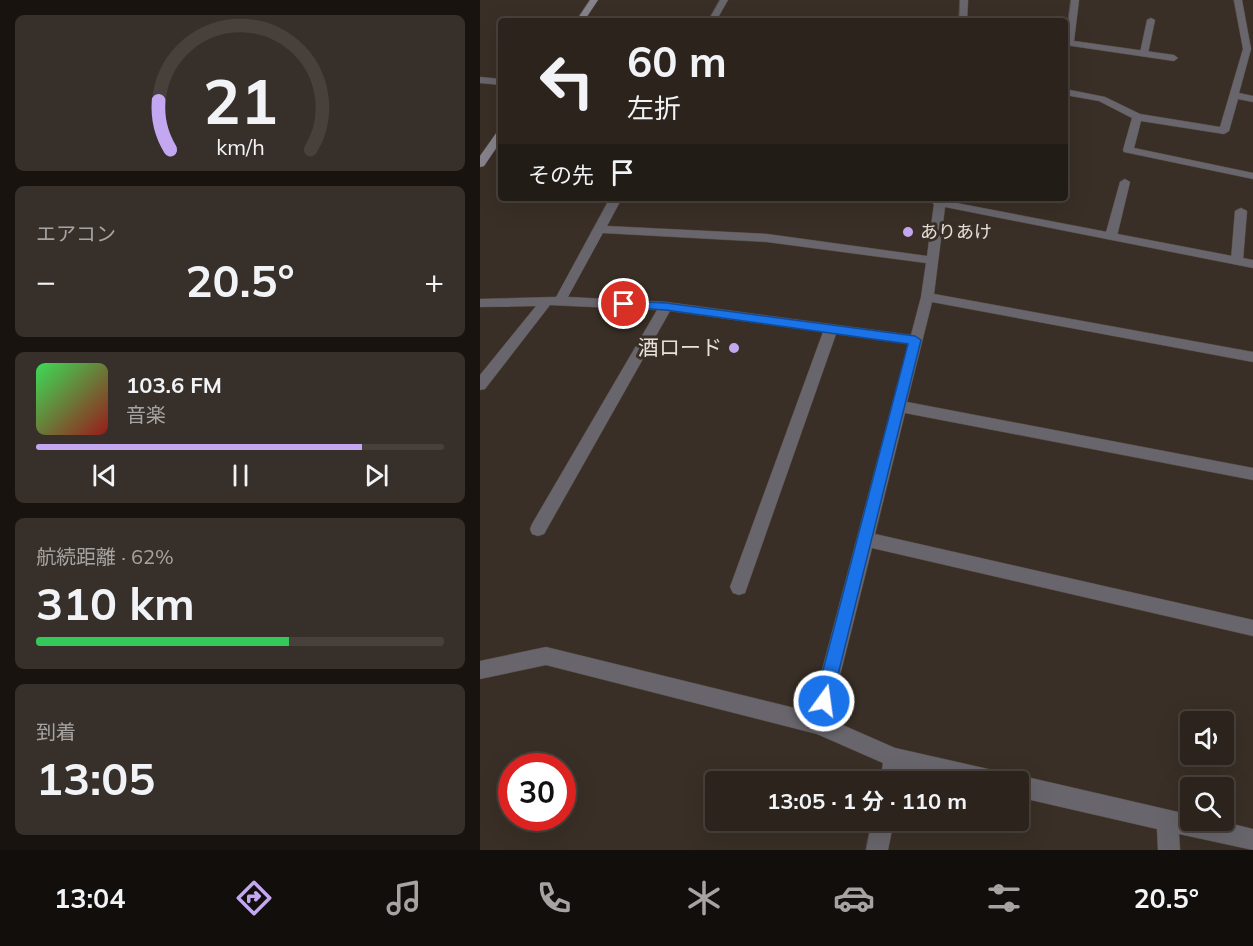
<!DOCTYPE html>
<html lang="ja">
<head>
<meta charset="utf-8">
<style>
  :root { --surface:#2b231c; --page:#372f29; --text:#f1f3f6; --muted:#a6a4a3; --line:#47403b; --accent:#c4a7f1 }
  body { margin:0; font-family:Mulish,"Noto Sans JP",sans-serif; background:var(--page); color:var(--text); height:100vh; display:flex; flex-direction:column; font-size:22px; white-space:nowrap }
  * { box-sizing:border-box; margin:0 }
  p { font-size:20px; color:var(--muted) }
  .icon { flex:none; width:33px; height:33px; fill:none; stroke:currentColor; stroke-width:2; stroke-linecap:round; stroke-linejoin:round }
  .map { position:relative; flex:1; overflow:hidden }
  .drawer { display:flex; flex-direction:column; gap:15px; padding:15px; background:#18130f; width:480px }
  .drawer>* { flex:none }
  .guide { position:absolute; left:18px; top:18px; width:570px; height:183px; border-radius:6px; box-shadow:0 6px 24px #0002,0 0 0 2px var(--line); background:#2b231c; color:var(--text); overflow:hidden }
  .tools { position:absolute; left:700px; top:711px; display:grid; gap:12px }
  .tools a { display:grid; place-items:center; width:54px; height:54px; border-radius:6px; background:var(--surface); box-shadow:0 6px 24px #0002,0 0 0 2px var(--line); font-size:30px }
  .speed { position:absolute; left:18px; top:753px; display:flex; gap:12px; font-size:30px; font-weight:700; text-align:center }
  .speed>* { display:grid; place-content:center; width:78px; height:78px; border-radius:50%; background:var(--surface); box-shadow:0 6px 24px #0002,0 0 0 2px var(--line); line-height:1 }
  .speed .limit { border:9px solid #d22; background:#fff; color:#111 }
  .pin { position:absolute; display:grid; place-items:center; width:51px; height:51px; color:#fff; margin:-26px; border:3px solid #fff; border-radius:50%; box-shadow:0 2px 6px #0007 }
  .me { position:absolute; width:66px; margin:-33px; rotate:14deg; stroke-linejoin:round; filter:drop-shadow(0 0 4px #0008) }
  .turn { display:flex; align-items:center; gap:21px; height:126px; padding:0 30px; font-size:27px }
  .turn .icon { width:78px; height:78px; stroke-width:2.5 }
  .turn b { display:block; font-size:42px; line-height:51px }
  .then { display:flex; align-items:center; height:57px; padding:0 30px; background:#0003; gap:12px; font-size:22px }
  .big { font-size:45px; font-weight:700; line-height:1.1 }
  .drawer .card { flex:1; display:flex; flex-direction:column; justify-content:center; gap:9px; min-width:0; padding:0 21px; border-radius:9px; background:var(--page) }
  .drawer .dial { align-items:center; gap:0 }
  .dial svg { height:156px; overflow:visible; fill:none; stroke:var(--line); stroke-width:7; stroke-linecap:round; text-anchor:middle }
  .dial text { fill:var(--text); stroke:none }
  .song { display:flex; align-items:center; gap:18px }
  .cover { width:72px; height:72px; border-radius:9px; background:linear-gradient(135deg,hsl(130 70% 55%),hsl(0 70% 35%)) }
  .played { height:6px; border-radius:3px; background:linear-gradient(90deg,var(--accent) 80%,var(--line) 80%) }
  .keys { display:flex; justify-content:space-around; direction:ltr }
  .heat { display:flex; justify-content:space-between; align-items:center; font-size:33px; direction:ltr }
  .charge { height:9px; border-radius:4px; background:linear-gradient(90deg,#34c759 62%,var(--line) 0) }
  .trip { position:absolute; left:225px; top:771px; width:324px; height:60px; border-radius:6px; background:var(--surface); box-shadow:0 6px 24px #0002,0 0 0 2px var(--line); font-weight:700; line-height:60px; text-align:center }
  .tab-bar { display:flex; height:96px; justify-content:space-around; align-items:center; background:#110e0b; color:var(--muted) }
  .tab-bar .icon { width:42px; height:42px }
  .tab-bar .selected { color:var(--accent) }
  .tab-bar b { font-size:27px; color:var(--text) }
  main { display:flex; flex:1; min-height:0 }
  .map>svg:first-child { display:block }
</style>
</head>
<body>
<main>
<section class="drawer">
<div class="card dial"><svg viewBox="0 0 100 80">
<path d="M14 69A42 42 0 1 1 86 69"/>
<path d="M14 69A42 42 0 0 1 8 44" stroke="#c4a7f1"/>
<text x="50" y="56" font-size="32" font-weight="700">21</text>
<text x="50" y="72" font-size="11">km/h</text>
</svg></div>
<div class="card"><p>エアコン</p>
<div class="heat"><a>−</a><b class="big">20.5°</b><a>+</a></div>
</div>
<div class="card">
<div class="song"><i class="cover"></i><div><b>103.6 FM</b><p>音楽</p></div></div>
<div class="played"></div>
<div class="keys"><svg class="icon" aria-label="previous" viewBox="0 0 24 24"><path d="M18 5L8 12l10 7zM5 5v14"/></svg><svg class="icon" aria-label="pause" viewBox="0 0 24 24"><path d="M8 5v14M16 5v14"/></svg><svg class="icon" aria-label="next" viewBox="0 0 24 24"><path d="M6 5l10 7-10 7zM19 5v14"/></svg></div>
</div>
<div class="card"><p>航続距離 · 62%</p><b class="big">310 km</b><div class="charge"></div></div>
<div class="card"><p>到着</p><b class="big">13:05</b></div>
</section>
<div class="map">
<svg width="773" height="850" viewBox="0 0 773 850">
  <rect width="100%" height="100%" fill="#392f26"/>
  <g fill="none" stroke-linecap="round" stroke-linejoin="round">
    <g stroke="#554b43" stroke-width="1">
      <path id="lane" d="M480,0h8l-1,21h-8z
        M671,18l4,2 -7,33 -4,3 -4,-3 7,-33z
        M645,179l5,3 -13,54 -2,3h-8l-2,-3 15,-54z
        M761,208l6,3 -4,49 -6,4 -6,-4 4,-49z"/>
    </g>
    <g stroke="#554b43" stroke-width="1">
      <path id="street" d="M240,0h8l-12,21h-8z
        M591,0h8l-5,41 100,14 4,3 -4,3 -109,-16z
        M754,0h8l9,49 -12,44 14,3v6l-15,-3 -9,32 -5,3 -83,-13 -7,27 119,25v6l-129,-27 -1,-2 9,-32 -33,-17 -34,-6v-6l40,8 35,17 80,13 23,-78z
        M0,77l21,2v6l-21,-2z
        M130,198h12l-15,28 160,8 160,22 7,-52 -10,-6h23l-1,3 307,59v8l-308,-61 -11,87 319,58v10l-321,-60 -25,100 346,66v12l-348,-67 -30,121 378,86v16l-381,-88 -43,171 66,29 102,23 7,4 3,7h-57l-48,-12 -1,12h-21l3,-19 -66,-29 -271,-69 -66,14v-18l66,-14 265,65 97,-368 -72,-10 -91,259 -6,2 -6,-2 -3,-6 93,-255 -153,-21 -126,223 -6,2 -6,-2 -2,-5 2,-5 125,-214 -107,-5 -65,84 -5,1v-15l56,-69 -56,1v-8l76,-2zM123,233l164,9 159,21 -5,34 -10,38 -245,-33 -98,-5z
        M538,775l173,40v5h25l37,9v21l-74,-16 1,16h-22l-1,-21 -139,-32v-15h-9z
        M392,820h22l-6,30h-22z"/>
    </g>
    <g stroke="#554b43" stroke-width="1">
      <path id="secondary" d="M110,0h8l-14,21h-8z
        M21,131v10l-17,25 -4,1v-11l17,-24z"/>
    </g>
    <use href="#lane" fill="#68666c" fill-rule="evenodd"/>
    <use href="#street" fill="#68666c" fill-rule="evenodd"/>
    <use href="#secondary" fill="#86838c" fill-rule="evenodd"/>
  </g>
  <path fill="#1a73e8" stroke="#114b97" stroke-width="1.5" d="M144,301l42,2 249,33 6,4 -91,367 -6,3 -7,-3 -2,-6 93,-357 -242,-34 -46,-3v-5z"/>
  <g fill="#c4a7f1" stroke="#392f26" stroke-width="2">
    <circle cx="428" cy="232" r="6"/>
    <circle cx="254" cy="348" r="6"/>
  </g>
  <g text-anchor="middle" stroke-width="6" stroke-linejoin="round" paint-order="stroke">
    <g font-size="18" fill="#e6e0da" stroke="#392f26" text-anchor="start">
      <text x="440" y="238">ありあけ</text>
    </g>
    <g font-size="21" fill="#e6e0da" stroke="#392f26" text-anchor="end">
      <text x="242" y="355">酒ロード</text>
    </g>
  </g>
</svg>
<div class="tools">
<a><svg class="icon" aria-label="sound" viewBox="0 0 24 24"><path d="M4 9h4l5-4v14l-5-4H4zM17 9q2 3 0 6"/></svg></a>
<a><svg class="icon" aria-label="search" viewBox="0 0 24 24"><circle cx="10" cy="10" r="6"/><path d="M15 15l6 6"/></svg></a>
</div>
<div class="speed"><div class="limit">30</div></div>
<div class="pin" style="left:144px;top:304px;background:#d93025"><svg class="icon" aria-label="arrive" viewBox="0 0 24 24"><path d="M6 21V4h12l-3 4 3 4H6"/></svg></div>
<svg class="me" style="left:344px;top:701px" viewBox="-20 -20 40 40"><circle r="17" fill="#1a73e8" stroke="#fff" stroke-width="3"/><path d="M0-11L8 9 0 5-8 9z" fill="#fff"/></svg>
<div class="trip">13:05 · 1 分 · 110 m</div>
<div class="guide">
<div class="turn"><svg class="icon" aria-label="left" viewBox="0 0 24 24"><path d="M17 20v-9H6M10 6l-5 5 5 5"/></svg><div><b>60 m</b>左折</div></div>
<div class="then">その先<svg class="icon" aria-label="arrive" viewBox="0 0 24 24"><path d="M6 21V4h12l-3 4 3 4H6"/></svg></div>
</div>
</div>
</main>
<nav class="tab-bar">
<b>13:04</b>
<svg class="icon selected" aria-label="directions" viewBox="0 0 24 24"><path d="M12 3l9 9-9 9-9-9zM9 14v-3h6M13 9l2 2-2 2"/></svg>
<svg class="icon" aria-label="music" viewBox="0 0 24 24"><path d="M9 18V5l10-2v13"/><circle cx="6" cy="18" r="3"/><circle cx="16" cy="16" r="3"/></svg>
<svg class="icon" aria-label="phone" viewBox="0 0 24 24"><path d="M5 4h4l2 5-3 2q2 4 5 5l2-3 5 2v4C11 20 4 13 5 4z"/></svg>
<svg class="icon" aria-label="climate" viewBox="0 0 24 24"><path d="M12 3v18M4 7l16 10M4 17L20 7"/></svg>
<svg class="icon" aria-label="car" viewBox="0 0 24 24"><path d="M5 17H2v-5l4-1 3-4h7l3 4 3 1v5h-3M9 17h6M6 11h13"/><circle cx="7" cy="17" r="2"/><circle cx="17" cy="17" r="2"/></svg>
<svg class="icon" aria-label="filters" viewBox="0 0 24 24"><path d="M4 7h16M4 17h16"/><circle cx="9" cy="7" r="2"/><circle cx="15" cy="17" r="2"/></svg>
<b>20.5°</b>
</nav>
</body>
</html>
